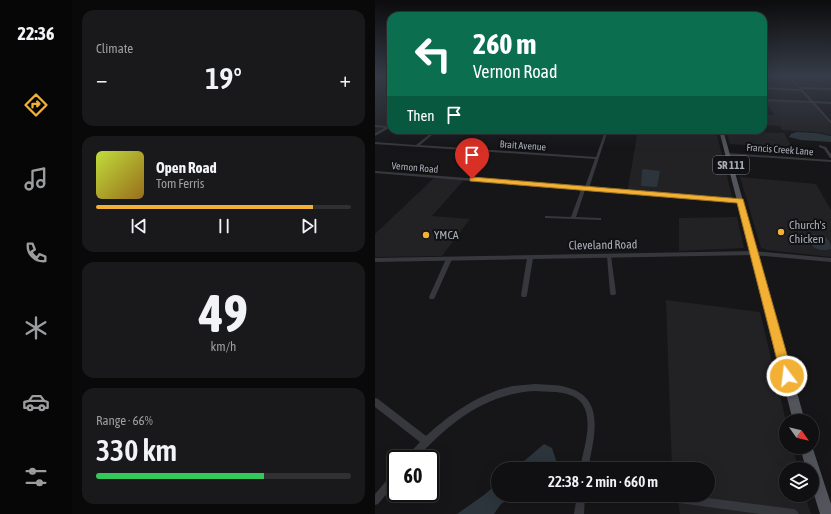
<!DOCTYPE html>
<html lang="en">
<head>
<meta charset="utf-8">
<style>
  :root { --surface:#101012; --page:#19191b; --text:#f1f3f6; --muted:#9c9d9f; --line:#303032; --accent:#f2b134 }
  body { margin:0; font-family:"Asap Condensed",sans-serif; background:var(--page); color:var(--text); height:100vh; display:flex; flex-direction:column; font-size:15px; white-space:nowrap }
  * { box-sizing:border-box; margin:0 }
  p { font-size:13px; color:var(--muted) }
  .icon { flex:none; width:22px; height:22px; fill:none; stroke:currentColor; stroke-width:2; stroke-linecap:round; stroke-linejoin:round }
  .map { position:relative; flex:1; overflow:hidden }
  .panel { display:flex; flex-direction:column; gap:10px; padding:10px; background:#09090a; width:303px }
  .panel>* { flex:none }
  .guide { position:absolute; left:12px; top:12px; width:380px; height:122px; border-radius:12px; box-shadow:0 4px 16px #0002,0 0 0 1px var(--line); background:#0b6e4f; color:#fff; overflow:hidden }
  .needle { width:26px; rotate:124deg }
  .fabs { position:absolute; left:404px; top:414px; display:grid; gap:8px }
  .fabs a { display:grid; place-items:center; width:40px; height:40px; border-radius:50%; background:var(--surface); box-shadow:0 4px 16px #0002,0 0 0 1px var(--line); font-size:20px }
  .speed { position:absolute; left:12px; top:450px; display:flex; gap:8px; font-size:20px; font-weight:700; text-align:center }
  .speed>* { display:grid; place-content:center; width:52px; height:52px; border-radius:50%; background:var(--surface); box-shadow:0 4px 16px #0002,0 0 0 1px var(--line); line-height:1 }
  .speed .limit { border:2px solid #111; border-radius:6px; background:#fff; color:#111 }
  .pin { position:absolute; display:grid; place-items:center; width:34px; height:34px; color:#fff; margin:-41px -17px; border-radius:50% 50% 50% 0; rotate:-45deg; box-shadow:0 0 4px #0007 }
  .pin .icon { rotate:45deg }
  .me { position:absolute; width:44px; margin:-22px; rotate:345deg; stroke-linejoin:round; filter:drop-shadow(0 0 3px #0008) }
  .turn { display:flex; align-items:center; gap:14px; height:84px; padding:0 20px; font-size:18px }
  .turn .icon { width:52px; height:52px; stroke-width:2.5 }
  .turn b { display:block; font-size:28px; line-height:34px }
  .then { display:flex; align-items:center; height:38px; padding:0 20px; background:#0003; gap:8px; font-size:15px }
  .big { font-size:30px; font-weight:600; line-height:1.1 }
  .panel .tile { flex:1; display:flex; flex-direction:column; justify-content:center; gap:6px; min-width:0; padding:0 14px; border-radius:12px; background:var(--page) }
  .panel .dial { align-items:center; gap:0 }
  .dial b { font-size:52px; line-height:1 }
  .song { display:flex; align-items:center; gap:12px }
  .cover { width:48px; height:48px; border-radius:6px; background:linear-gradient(135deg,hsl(70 70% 55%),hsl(40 70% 35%)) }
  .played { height:4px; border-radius:2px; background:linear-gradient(90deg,var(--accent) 85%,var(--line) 85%) }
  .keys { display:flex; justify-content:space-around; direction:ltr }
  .heat { display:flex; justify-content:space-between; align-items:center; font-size:22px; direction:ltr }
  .charge { height:6px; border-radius:3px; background:linear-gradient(90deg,#34c759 66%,var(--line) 0) }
  .trip { position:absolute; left:116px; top:462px; width:224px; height:40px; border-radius:20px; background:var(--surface); box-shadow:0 4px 16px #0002,0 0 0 1px var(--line); font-weight:600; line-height:40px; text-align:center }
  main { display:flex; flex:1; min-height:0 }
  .tabs { display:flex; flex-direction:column; width:72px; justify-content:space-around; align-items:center; background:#060607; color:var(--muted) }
  .tabs .icon { width:28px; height:28px }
  .tabs .current { color:var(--accent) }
  .tabs b { font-size:18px; color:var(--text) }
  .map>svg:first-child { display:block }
</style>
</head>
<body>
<main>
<nav class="tabs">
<b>22:36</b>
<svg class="icon current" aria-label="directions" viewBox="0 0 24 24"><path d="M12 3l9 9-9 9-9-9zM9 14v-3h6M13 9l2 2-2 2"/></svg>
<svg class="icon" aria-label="music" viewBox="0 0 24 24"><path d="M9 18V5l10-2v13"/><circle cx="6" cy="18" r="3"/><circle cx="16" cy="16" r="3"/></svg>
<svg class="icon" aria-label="phone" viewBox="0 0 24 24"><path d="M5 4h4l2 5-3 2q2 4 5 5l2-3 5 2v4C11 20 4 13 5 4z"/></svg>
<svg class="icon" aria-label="climate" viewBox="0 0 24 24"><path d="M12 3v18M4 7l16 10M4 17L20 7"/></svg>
<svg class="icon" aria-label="car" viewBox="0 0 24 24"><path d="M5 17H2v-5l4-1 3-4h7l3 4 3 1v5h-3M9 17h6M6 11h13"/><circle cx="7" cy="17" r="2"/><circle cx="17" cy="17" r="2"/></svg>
<svg class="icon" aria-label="filters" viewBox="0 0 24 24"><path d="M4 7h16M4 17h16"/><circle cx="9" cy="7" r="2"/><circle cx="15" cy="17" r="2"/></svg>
</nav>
<section class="panel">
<div class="tile"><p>Climate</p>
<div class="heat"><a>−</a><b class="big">19°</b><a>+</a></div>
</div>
<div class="tile">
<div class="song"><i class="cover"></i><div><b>Open Road</b><p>Tom Ferris</p></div></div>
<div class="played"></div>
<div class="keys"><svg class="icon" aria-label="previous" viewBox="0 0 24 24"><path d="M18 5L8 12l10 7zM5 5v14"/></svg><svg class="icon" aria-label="pause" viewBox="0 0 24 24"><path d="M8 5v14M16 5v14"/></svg><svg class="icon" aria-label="next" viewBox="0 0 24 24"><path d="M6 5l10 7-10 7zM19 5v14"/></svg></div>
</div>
<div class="tile dial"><b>49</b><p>km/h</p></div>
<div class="tile"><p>Range · 66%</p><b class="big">330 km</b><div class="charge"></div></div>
</section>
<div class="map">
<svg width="456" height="514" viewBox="0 0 456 514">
  <rect width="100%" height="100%" fill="#161618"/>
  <path fill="#222225" d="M16,78v45l-16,10v-54z
    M390,101l47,2 19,21v11l-16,-3 -33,-2 -2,-4 -17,-1v-10h11z
    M263,130h78l17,71 -106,-8z
    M351,131l58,2 9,15 -63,-4z
    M365,177l76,7 15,26v47l-64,-7 -6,-2z
    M59,178l30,2 -32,36 38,3 -28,37 -67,1v-23z
    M362,217l7,31 -65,3v-33z
    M291,300l94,12 26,109v26h7l5,22h-12v26h19l6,19h-131l-3,-19h31v-26h-36z"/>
  <path fill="#1e261f" d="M416,76h40v7l-35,-2z"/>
  <path fill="#2c353c" d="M422,132l19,1 15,3v6l-30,-2 -12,-3 2,-3z
    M269,169l16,2 -3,16 -16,-1 1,-16z
    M432,234c11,0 24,1 24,15 -14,3 -20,-1 -25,-14z
    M169,444l8,4 6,18 -2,3h-41z
    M123,483v12h17l-14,9 -7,10h-37l27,-19z"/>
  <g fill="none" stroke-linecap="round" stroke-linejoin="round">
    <path stroke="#2c353c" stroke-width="1" d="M0,78l16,-1"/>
    <path fill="#37383d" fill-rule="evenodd" d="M413,76h2l10,11 31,1v2l-29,-1 11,12 18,1v2l-16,-1 16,18v3l-19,-21 -49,-2v-2l47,2 -9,-10 -38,-2v-2l37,2z
      M16,78v2l-16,1v-2z
      M0,125l12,1 1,1 -1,1 -12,-1z
      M60,130h3l-18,15 176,12 8,-23 -45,-3 -1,-1h15l32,2 1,-2h2l-19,58 151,12 2,1 -2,1 -155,-12 -9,27 23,1h2v2l-54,-2h-2v-2l26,1 10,-27 -206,-17v-2l210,16 10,-28 -220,-15v-2l41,3z
      M444,145l7,2 5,7v4h-1l-6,-9 -5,-2z
      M352,153l104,7v2l-103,-7 -2,-1z
      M234,254l2,2 5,37 -1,2h-4l-1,-2 -3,-37z
      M155,256l3,2 -6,37 -1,2h-4l-1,-2 6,-37z
      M74,257l3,2 -17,38 -1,2h-4l-1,-2 17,-38z
      M160,384c11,1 23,0 34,4 38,11 24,53 19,81h-8c3,-19 12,-41 5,-60 -5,-13 -18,-16 -30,-17 -7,0 -14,-1 -21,-1 -50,3 -86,33 -118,68h-10l1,-3 13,-14 -45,-35v-9l3,1 48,37c25,-23 54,-43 87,-50 7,-1 15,-1 22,-2z
      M21,472v11l-18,21 -3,1v-11l18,-21z
      M202,495h8l-1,19h-10z
      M271,495h38l110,14 3,2 2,3h-39l-110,-15 -3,-1z"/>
    <path fill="#37383d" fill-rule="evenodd" d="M16,124v3l-16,9v-3z
      M379,251l77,7v4l-77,-7 -379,7v-4z"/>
    <path fill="#53555c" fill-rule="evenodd" d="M344,130h4l82,291h-12z
      M437,446l19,58v10h-11l-8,-26v-19h-6l-6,-22h12z"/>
  </g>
  <linearGradient id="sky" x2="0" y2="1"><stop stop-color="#0c0c0d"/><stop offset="0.51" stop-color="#363c48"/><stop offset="1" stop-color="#363c48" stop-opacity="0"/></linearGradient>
  <rect width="456" height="148" fill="url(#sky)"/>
  <path fill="#f2b134" stroke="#9d7322" d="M97,177l271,22 50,177 -1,5 -5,1 -4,-1 -2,-5 -44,-173 -267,-22v-3z"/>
  <g fill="#f2b134" stroke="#111113" stroke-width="1.5">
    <circle cx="406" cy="232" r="4"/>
    <circle cx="51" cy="235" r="4"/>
  </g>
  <g text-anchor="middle" stroke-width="4" stroke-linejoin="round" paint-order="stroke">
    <g font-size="10" fill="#a8adb8" stroke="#111113">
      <text transform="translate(148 145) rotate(4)" y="4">Brait Avenue</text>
      <text transform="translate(405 149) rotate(4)" y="4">Francis Creek Lane</text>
      <text transform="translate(40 167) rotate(5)" y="4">Vernon Road</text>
    </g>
    <rect fill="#111113" stroke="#7b7e86" stroke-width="1" x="338" y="156" width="36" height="18" rx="3"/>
    <g font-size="11" font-weight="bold" fill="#a8adb8">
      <text x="356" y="169">SR 111</text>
    </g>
    <g font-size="12" fill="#a8adb8" stroke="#111113" text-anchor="start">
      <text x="414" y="229">Church's<tspan x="414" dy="14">Chicken</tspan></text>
      <text x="59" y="239">YMCA</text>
    </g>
    <g font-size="12" fill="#a8adb8" stroke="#111113">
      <text transform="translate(228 245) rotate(-1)" y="4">Cleveland Road</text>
    </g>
  </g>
</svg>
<div class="fabs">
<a><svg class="needle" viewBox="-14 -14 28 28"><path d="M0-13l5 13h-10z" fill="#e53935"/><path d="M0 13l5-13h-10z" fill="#9c9d9f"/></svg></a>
<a><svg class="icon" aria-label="layers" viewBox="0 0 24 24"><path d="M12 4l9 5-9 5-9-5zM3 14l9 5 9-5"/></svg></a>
</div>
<div class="speed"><div class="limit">60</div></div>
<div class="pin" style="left:97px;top:179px;background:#d93025"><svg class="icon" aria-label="arrive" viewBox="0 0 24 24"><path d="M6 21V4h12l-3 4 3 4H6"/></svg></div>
<svg class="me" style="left:412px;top:376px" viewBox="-20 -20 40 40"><circle r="17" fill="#f2b134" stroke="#fff" stroke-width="3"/><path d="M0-11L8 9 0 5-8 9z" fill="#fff"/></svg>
<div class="trip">22:38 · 2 min · 660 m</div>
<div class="guide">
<div class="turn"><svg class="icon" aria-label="left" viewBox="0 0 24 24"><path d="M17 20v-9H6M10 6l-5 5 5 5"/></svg><div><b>260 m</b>Vernon Road</div></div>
<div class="then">Then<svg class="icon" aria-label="arrive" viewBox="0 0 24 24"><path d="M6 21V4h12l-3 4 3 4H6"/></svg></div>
</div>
</div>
</main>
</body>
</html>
